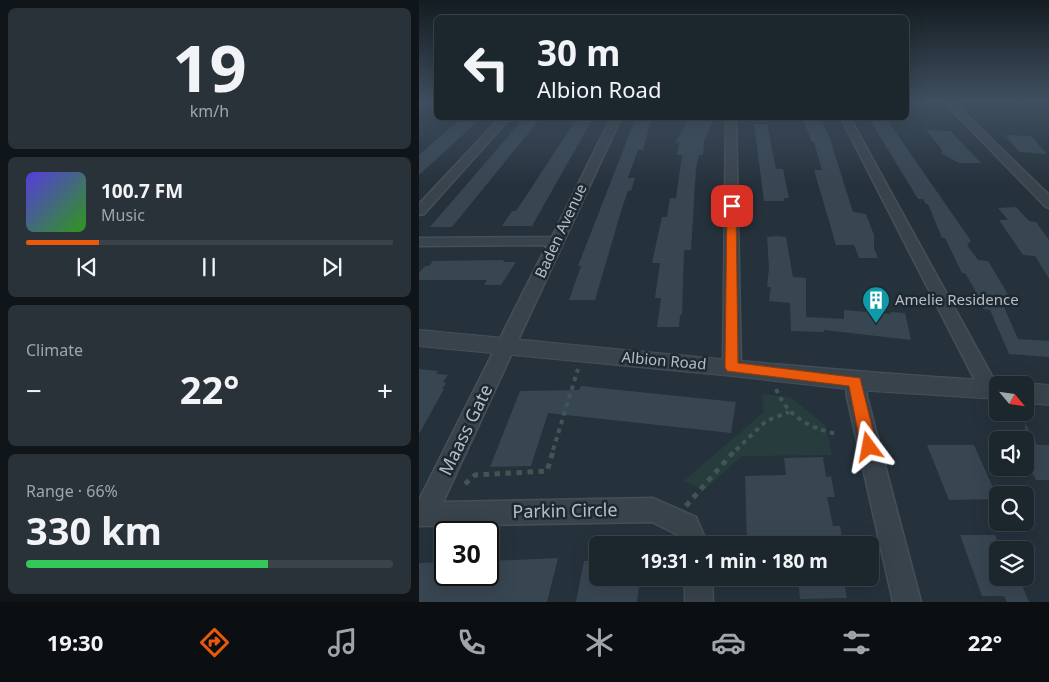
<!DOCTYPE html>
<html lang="en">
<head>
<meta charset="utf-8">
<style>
  :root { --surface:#1c262d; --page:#293239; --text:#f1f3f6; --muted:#a0a5aa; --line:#3a4349; --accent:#ea580c }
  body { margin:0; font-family:"Noto Sans",sans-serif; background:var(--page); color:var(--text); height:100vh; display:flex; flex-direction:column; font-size:19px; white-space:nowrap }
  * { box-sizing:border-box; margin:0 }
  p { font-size:16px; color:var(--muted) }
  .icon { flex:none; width:28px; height:28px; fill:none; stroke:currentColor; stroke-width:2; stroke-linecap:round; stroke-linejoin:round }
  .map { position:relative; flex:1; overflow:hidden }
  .panel { display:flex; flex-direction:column; gap:8px; padding:8px; background:#0f1519; width:419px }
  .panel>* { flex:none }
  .banner { position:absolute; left:15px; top:15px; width:475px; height:105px; border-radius:8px; box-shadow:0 5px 20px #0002,0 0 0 1px var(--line); background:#1c262d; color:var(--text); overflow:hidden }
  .needle { width:32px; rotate:119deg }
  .controls { position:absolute; left:570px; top:376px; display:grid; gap:10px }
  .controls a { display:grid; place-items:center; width:45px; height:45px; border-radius:8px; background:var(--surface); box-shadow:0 5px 20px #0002,0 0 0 1px var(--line); font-size:25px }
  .speed { position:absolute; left:15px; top:521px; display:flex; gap:10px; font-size:25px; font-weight:700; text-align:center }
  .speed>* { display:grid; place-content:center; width:65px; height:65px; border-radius:50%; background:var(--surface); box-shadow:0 5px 20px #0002,0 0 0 1px var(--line); line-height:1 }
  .speed .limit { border:2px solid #111; border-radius:8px; background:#fff; color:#111 }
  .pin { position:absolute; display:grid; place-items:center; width:42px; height:42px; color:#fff; margin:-21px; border-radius:10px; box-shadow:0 2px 8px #0006 }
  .me { position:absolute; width:55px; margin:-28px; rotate:347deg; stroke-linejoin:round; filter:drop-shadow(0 0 4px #0008) }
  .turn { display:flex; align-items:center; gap:18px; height:105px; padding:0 20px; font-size:22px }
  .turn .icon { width:65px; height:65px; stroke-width:2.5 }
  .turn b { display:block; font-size:35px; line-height:42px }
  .big { font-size:38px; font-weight:700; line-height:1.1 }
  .panel .card { flex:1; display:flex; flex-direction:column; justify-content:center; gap:8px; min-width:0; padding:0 18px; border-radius:8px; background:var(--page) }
  .panel .dial { align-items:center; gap:0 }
  .dial b { font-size:65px; line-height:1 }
  .song { display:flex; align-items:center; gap:15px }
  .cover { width:60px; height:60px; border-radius:8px; background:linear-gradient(135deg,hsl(250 70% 55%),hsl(110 70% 35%)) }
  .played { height:5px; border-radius:2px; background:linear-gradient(90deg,var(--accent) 20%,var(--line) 20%) }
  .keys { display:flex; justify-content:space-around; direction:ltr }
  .heat { display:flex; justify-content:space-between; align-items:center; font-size:28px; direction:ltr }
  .charge { height:8px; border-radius:4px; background:linear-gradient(90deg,#34c759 66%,var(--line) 0) }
  .trip { position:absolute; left:170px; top:536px; width:290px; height:50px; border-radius:8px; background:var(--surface); box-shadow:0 5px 20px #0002,0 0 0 1px var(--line); font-weight:700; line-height:50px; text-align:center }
  .tabs { display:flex; height:80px; justify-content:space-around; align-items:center; background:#0b0f12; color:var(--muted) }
  .tabs .icon { width:35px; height:35px }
  .tabs .selected { color:var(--accent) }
  .tabs b { font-size:22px; color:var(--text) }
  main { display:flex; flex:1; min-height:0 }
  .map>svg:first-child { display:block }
</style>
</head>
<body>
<main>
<section class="panel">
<div class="card dial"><b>19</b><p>km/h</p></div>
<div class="card">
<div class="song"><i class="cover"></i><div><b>100.7 FM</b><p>Music</p></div></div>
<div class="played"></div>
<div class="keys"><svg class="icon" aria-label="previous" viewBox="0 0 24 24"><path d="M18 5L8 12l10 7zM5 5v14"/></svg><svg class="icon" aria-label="pause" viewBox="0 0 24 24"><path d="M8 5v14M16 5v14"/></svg><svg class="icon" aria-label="next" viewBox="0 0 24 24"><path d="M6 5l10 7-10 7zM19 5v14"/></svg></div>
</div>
<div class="card"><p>Climate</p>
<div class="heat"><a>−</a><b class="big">22°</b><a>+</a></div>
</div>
<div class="card"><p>Range · 66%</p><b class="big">330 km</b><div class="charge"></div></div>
</section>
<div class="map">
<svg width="631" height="602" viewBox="0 0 631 602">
  <rect width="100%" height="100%" fill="#25323c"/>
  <path fill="#273d3d" d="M343,394l28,3 36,29 6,29 -90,1 -38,34 -20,-9 80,-69z"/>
  <path fill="#384652" d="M158,118h16l-61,108h-30l10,-15h4l10,-15z
    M383,118h19l9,21 23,73 13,2 8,21v13l4,10h-19l-5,-13h-18l-22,-75h8l-8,-28h-2z
    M454,118h13l85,123 -4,4 11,15 10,1 27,45 -12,-1 15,34 32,2v16l-41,-3 -19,-44 -7,-1 -9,-21 -9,-15h-3l-17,-35h-3l-14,-34h-2l-3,-5h-5l-11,-18 -31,-51 -5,-10h3z
    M103,120h17l-87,107h-22z
    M269,120l25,1 -9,20 -1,14h-4l-3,13 -5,82h-7l-2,65h-2l-1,12h-22l4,-29h-6l5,-35h-8l10,-46h5l3,-19h6l6,-43h-5l2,-12h-4z
    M232,121l-8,29h-5l-10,28h7l-4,13h-3l-6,17 -27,92h-26l12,-34h-3l56,-144z
    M38,122h20l-58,53v-20z
    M335,124h13l9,45h7l6,29h-5v3h-20z
    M507,130l24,1 31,32h-22l-17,-9v-4z
    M586,135l26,1 16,18 -28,-2z
    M597,207l13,14 7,1 14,19v39l-15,-24 -12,-1 -24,-35h9l-10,-12z
    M357,236l10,1 7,40 13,1v39l38,2v-9l47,4v-2l14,1 6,27 -87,-10v2l-33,-1 -1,-28 -21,-2 2,-14h-4l2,-20 -2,-30z
    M85,260l-1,2h13l-15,23h-17l3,-5h-68v-7l6,-7h4l4,-5z
    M0,369l19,2 -2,3 12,1 -5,7 3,1 -4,6h2l-25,45z
    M162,386l155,16 -5,31 -183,-20 -17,53 -41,1 30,-76 59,-1z
    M606,423l12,22h13v35h-14l-11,-22z
    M508,445h47l24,54 -49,1z
    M404,457l3,20 5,-1 4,21h-8l6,29h7l3,17h-7v2h-89l-2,-69 41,-1 -2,-17z
    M541,535h35l6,15h-3v28h21l10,24h-22l-3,-6h-22z
    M139,558l-11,44h-128v-39l26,-1v13h43v-14z
    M165,561h14v17h42l-3,24h-61z
    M379,578h45l4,20 -47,1z"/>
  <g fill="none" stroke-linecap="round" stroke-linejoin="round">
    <g stroke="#454f58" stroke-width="3">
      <path id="minor" d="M524,101h9l98,95v12l-4,-1z
        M81,118h10l-86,96 -5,1v-11z
        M192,118h10l-178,384 210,-4 43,19 12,28h-26l-4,-10 -26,-13 -233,4v-26l128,-255 -128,1v-8l133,-1z
        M307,118h10l5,249 -2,5 -7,2 -7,-2 -2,-5z
        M422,118h9l148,269 -2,7 -7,3 -7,-3z
        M437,374l7,2 3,5 1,16 54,205h-28l-46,-205 -1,-16 3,-5z
        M266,578h27l1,24h-28z"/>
    </g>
    <g stroke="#454f58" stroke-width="2">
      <path id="tertiary" d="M0,330c193,18 386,39 579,51l9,4h-9v14l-142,-9 -124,-14 -313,-30z
        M606,383l25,2v20l-25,-2v-18h-5z"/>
    </g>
    <path stroke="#405554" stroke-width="4" stroke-dasharray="4.5 4.5" stroke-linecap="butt" d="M357,389c12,28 32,38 60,45
      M134,450l25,-81
      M317,450l30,-29 23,-9"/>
    <path stroke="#405554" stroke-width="5" stroke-dasharray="5.5 5.5" stroke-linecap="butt" d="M46,484l10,-9 72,-4 7,-23
      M267,506l51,-58"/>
    <use href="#minor" fill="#39434c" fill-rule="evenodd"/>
    <use href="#tertiary" fill="#39434c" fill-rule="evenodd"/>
  </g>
  <linearGradient id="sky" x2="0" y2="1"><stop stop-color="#141c21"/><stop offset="0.55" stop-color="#404f61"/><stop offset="1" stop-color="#404f61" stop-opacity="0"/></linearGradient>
  <rect width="631" height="185" fill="url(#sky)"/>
  <path fill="#ea580c" stroke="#983908" d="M313,204l4,2 2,157 122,15 17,69 -3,5 -5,2 -6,-2 -2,-5 -12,-61 -122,-15 -2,-4 2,-161z"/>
  <defs>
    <g id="building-pin" transform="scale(1.4375)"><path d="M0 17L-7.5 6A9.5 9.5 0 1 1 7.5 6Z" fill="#0f9aa8" stroke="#1e2831"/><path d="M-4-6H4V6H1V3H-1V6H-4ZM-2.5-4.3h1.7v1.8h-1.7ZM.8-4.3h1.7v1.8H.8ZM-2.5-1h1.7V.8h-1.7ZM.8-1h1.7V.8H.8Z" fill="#fff"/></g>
  </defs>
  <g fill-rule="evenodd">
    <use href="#building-pin" x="457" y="300"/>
  </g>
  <g text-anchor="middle" stroke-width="5" stroke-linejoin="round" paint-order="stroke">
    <g font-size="15" fill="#b5bec7" stroke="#1e2831">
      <text transform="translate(142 231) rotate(-65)" y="5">Baden Avenue</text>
      <text transform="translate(245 361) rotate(5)" y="5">Albion Road</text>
    </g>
    <g font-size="15" fill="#b5bec7" stroke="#1e2831" text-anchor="start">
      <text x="476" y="305">Amelie Residence</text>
    </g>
    <g font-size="18" fill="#b5bec7" stroke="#1e2831">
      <text transform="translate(47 430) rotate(-64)" y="6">Maass Gate</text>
      <text transform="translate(146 511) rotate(-1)" y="6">Parkin Circle</text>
    </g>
  </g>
</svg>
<div class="controls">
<a><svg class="needle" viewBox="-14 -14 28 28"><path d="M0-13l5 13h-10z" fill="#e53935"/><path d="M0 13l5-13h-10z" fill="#a0a5aa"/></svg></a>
<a><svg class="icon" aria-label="sound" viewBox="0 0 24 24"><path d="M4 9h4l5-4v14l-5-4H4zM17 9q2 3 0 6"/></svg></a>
<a><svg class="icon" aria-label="search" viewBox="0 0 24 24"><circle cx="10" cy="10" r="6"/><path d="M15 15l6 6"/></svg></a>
<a><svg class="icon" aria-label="layers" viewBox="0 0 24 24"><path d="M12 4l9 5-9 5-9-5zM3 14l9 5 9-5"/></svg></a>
</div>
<div class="speed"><div class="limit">30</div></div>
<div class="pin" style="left:313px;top:206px;background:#d93025"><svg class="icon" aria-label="arrive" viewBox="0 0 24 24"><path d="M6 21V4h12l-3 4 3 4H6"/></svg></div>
<svg class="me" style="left:450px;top:447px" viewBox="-20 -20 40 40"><path d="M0-17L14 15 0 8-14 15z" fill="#ea580c" stroke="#fff" stroke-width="4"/></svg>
<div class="trip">19:31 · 1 min · 180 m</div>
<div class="banner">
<div class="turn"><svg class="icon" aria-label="left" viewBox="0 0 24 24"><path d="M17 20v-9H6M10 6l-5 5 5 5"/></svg><div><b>30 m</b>Albion Road</div></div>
</div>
</div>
</main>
<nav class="tabs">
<b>19:30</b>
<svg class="icon selected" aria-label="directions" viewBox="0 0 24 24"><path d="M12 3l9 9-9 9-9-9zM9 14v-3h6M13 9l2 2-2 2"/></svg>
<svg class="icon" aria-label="music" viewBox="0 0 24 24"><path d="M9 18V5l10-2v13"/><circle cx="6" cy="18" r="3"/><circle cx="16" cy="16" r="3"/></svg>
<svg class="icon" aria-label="phone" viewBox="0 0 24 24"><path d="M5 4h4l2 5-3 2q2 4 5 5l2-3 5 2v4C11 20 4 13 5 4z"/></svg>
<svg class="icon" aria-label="climate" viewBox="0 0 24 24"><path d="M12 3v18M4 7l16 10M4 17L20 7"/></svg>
<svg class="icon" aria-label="car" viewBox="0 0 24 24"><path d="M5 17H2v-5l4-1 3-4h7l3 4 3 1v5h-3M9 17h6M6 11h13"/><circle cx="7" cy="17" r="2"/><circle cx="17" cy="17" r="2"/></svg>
<svg class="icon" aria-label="filters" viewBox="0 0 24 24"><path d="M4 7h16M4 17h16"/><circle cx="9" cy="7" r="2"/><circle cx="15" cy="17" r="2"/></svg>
<b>22°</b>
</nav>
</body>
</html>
